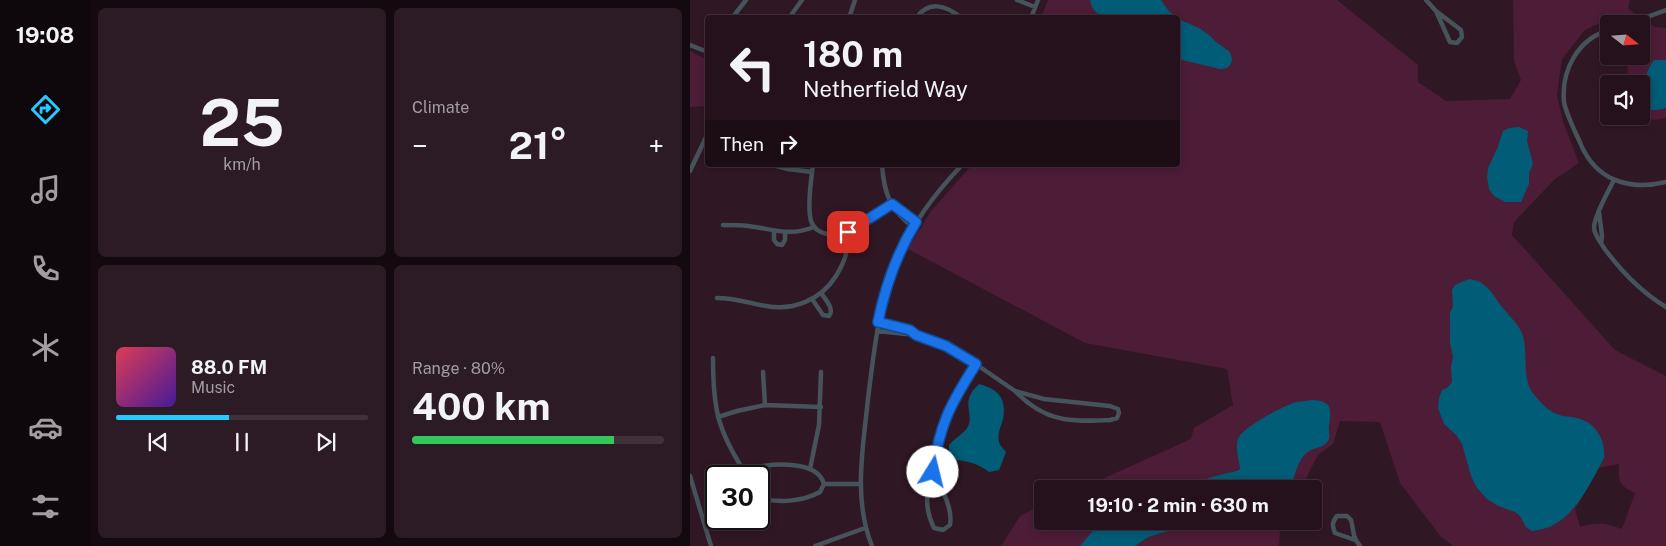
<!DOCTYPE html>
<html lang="en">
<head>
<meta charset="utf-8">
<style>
  :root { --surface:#24111b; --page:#2c1a24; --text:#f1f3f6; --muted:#a39da3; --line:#41313a; --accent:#25c9fe }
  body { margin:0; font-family:"Public Sans",sans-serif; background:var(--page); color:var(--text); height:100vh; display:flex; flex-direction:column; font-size:19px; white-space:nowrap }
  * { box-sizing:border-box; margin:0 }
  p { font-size:16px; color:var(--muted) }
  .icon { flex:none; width:28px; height:28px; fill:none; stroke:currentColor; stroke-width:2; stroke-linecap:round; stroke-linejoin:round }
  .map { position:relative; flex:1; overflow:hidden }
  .sheet { display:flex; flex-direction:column; gap:8px; padding:8px; background:#14090f; width:600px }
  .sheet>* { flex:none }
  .hud { position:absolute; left:15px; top:15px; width:475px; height:152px; border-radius:5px; box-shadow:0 2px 8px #0003,0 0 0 1px var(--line); background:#24111b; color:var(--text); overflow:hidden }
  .needle { width:32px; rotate:107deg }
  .controls { position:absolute; left:910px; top:15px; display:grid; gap:10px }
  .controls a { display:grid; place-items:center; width:50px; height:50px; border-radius:5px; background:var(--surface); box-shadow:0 2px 8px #0003,0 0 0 1px var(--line); font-size:25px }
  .speed { position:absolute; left:15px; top:465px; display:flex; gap:10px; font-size:25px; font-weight:700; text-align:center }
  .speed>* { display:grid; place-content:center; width:65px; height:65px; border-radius:50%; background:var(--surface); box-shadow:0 2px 8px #0003,0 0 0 1px var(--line); line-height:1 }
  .speed .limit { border:2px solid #111; border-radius:8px; background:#fff; color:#111 }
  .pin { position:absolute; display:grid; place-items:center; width:42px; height:42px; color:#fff; margin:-21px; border-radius:10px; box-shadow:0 2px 8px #0006 }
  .me { position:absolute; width:55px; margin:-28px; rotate:9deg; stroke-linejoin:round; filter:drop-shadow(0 0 4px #0008) }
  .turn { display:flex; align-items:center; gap:18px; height:105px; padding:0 15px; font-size:22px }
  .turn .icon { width:65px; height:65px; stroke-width:2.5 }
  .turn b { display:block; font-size:35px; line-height:42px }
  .then { display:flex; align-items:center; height:48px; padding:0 15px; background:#0003; gap:10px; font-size:19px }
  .big { font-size:38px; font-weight:700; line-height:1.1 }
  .sheet .widget { flex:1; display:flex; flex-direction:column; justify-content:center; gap:8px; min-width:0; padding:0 18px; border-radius:8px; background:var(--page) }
  .sheet .dial { align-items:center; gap:0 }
  .dial b { font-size:65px; line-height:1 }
  .song { display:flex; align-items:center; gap:15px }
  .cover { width:60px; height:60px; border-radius:8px; background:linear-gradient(135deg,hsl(350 70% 55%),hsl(260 70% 35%)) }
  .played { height:5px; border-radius:2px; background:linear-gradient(90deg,var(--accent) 45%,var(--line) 45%) }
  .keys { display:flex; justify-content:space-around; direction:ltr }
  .heat { display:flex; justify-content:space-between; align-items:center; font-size:28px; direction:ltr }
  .charge { height:8px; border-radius:4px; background:linear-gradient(90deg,#34c759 80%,var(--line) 0) }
  .sheet .tiles { flex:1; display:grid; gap:8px; grid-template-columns:repeat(2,1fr) }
  .trip { position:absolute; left:344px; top:480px; width:288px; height:50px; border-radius:5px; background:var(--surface); box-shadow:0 2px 8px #0003,0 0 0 1px var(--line); font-weight:700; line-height:50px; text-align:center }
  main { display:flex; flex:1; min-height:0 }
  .tabs { display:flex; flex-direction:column; width:90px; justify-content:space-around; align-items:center; background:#0e070b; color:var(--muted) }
  .tabs .icon { width:35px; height:35px }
  .tabs .active { color:var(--accent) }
  .tabs b { font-size:22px; color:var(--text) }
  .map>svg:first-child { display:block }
</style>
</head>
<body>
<main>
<nav class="tabs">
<b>19:08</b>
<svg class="icon active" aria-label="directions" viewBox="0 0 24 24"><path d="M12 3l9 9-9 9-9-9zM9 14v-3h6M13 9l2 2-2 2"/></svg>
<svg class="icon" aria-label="music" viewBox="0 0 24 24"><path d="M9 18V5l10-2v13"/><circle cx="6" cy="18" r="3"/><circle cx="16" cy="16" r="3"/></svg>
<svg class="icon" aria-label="phone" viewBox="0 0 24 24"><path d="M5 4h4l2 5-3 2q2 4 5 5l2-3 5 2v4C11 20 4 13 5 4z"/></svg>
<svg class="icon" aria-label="climate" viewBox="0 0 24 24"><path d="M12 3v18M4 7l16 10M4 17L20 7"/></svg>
<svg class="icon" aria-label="car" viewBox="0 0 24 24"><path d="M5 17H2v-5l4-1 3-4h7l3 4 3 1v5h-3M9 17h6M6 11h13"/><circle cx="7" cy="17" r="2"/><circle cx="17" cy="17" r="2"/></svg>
<svg class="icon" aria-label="filters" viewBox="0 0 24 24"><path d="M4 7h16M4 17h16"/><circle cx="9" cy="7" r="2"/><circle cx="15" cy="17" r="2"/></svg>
</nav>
<section class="sheet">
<div class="tiles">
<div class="widget dial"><b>25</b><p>km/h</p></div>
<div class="widget"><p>Climate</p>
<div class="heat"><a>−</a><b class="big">21°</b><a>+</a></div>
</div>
<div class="widget">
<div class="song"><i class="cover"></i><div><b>88.0 FM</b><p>Music</p></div></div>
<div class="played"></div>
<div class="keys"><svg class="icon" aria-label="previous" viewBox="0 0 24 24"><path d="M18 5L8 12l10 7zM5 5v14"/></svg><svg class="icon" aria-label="pause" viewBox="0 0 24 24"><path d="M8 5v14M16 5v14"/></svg><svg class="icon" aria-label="next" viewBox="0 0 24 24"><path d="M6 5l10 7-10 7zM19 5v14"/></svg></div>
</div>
<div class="widget"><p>Range · 80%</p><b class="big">400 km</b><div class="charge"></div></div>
</div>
</section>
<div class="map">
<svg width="976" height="546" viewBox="0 0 976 546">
  <rect width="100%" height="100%" fill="#301724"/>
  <path fill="#4d1c37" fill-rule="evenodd" d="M358,0h289l81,65v17l28,19 64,-2 11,-19 -7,-19 -1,-61h117l-2,9 27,18 11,1v90l-12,2 -13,-4v-32h-14l1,-28h13v-32h-8l-13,-10 -35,16 -23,29 -5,36 6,27 16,41 -24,16 -41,43 -2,13 103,115 51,26v170h-213l-12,-9 -41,-54 -20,-61 -40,-1 -7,23 -15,11 -15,29 -11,5h-212l111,-50 3,-11 39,-23 -6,-36 -142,-26 -177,-94 23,-38 41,-46h206v-147l-137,-1zM929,464c-1,18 0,21 16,29l-13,36c-17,-6 -25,-7 -42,-2l-5,-18 24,-41z
    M0,51l17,9v46l-17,1z
    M352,505v16h236l2,9 -1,16h-278l19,-30z"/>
  <path fill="#005c77" d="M400,0h71l7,10 8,7h-70c-10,-3 -14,-7 -16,-17z
    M488,19l21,9 10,7 6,6 15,11 2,7c-1,8 -5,10 -12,10l-42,-10z
    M964,60h12v48c-24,7 -25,-5 -25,-24h-2c9,-7 8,-16 15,-24z
    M829,127l9,4 -1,10 6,23 -4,9v11l-8,18h-16l-11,-6 -5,-7 -2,-12 1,-9 9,-19 6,-18 6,-3z
    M779,279c5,1 10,2 14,5 9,6 13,16 20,24 7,9 16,16 20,28 5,18 -1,40 9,56 5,6 12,15 19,19 8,6 20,5 29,8 17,5 26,23 24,39 -17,31 -33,70 -72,73l-6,-4 -6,-11 -5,-4 -17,-6 -11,-7 -10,-11 -6,-12 -9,-32 -5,-8 -13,-12 -6,-16 1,-10 3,-8 5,-2 5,-6 -1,-15 2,-10 -3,-14v-31l3,-5 -1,-17 3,-5z
    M289,384c19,5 28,14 24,35 -2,8 -6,14 -4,23 1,4 5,7 7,10l-7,18 -10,2c-10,-8 -20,-11 -33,-12l-7,-7v-8c5,-6 15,-12 18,-17 9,-14 -9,-25 12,-44z
    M623,400c20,1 18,10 16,26 -1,5 2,11 -1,15 -4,6 -12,7 -17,9 -12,6 -15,22 -19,33 -10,6 -16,-3 -26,-2 -7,0 -10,7 -17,8 -17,2 -44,0 -62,0 14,-11 33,-14 50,-18l3,-2c-1,-9 -5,-21 -2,-30 4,-12 44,-32 55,-36 6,-2 14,-2 20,-3z
    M414,521h80l-16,10 -20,6 -13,9h-55l16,-19z"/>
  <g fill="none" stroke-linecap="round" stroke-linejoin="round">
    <path stroke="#45535a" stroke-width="4.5" d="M327,0l18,7
      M736,0l10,11 25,19 1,7 -5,6 -7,-1 -14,-31
      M42,18l14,-18
      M99,18l13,-18
      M159,18l6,-18
      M226,18c13,-18 29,-13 46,0
      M341,18l7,-18
      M938,24l38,-14
      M919,30c-31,9 -48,40 -45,72 2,11 8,22 12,32 3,5 5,12 8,17 17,32 50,39 82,31
      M0,45l18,7
      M83,165l15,4 24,3
      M123,165c-2,14 -6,42 -2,56 5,15 25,16 37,12l44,-28
      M192,165c2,28 8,45 31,62
      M193,166l9,-1
      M0,171l18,-38
      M924,180c-6,12 -19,34 -20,47 0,8 6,14 10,21 17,23 37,44 62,59
      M206,209l4,1 16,12
      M909,212l3,24 -1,7
      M33,225c8,0 17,0 25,1 25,3 41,11 66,1
      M84,231v9l3,4 5,1 3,-5v-7
      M27,298c19,0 30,5 49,8 27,5 55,-6 70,-30 8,-13 14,-28 12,-43
      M122,299l11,16 6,1c6,-7 -4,-17 -8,-23
      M188,322l32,8 6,5
      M187,331l39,4 31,11 17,10 51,35
      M23,358c0,49 4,71 31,113
      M73,372l2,33
      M325,391l29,8 66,7 8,3 1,4 -2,5 -7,2c-40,2 -65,2 -95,-29z
      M28,417l19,-6 28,-6 56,2
      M120,469l9,-44 2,-53
      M54,471c19,-8 73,-13 80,13
      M243,472c8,16 20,35 17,53l-7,5 -9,-2c-10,-20 -8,-36 -1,-56z
      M243,472l4,-27 11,-35 28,-46
      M0,476l21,70
      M134,484h36
      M69,498c19,5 43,4 61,-6l4,-8
      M665,540l-20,-7c-3,-7 -3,-11 2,-17h10l4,4c3,11 1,16 9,26
      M125,546l50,-18
      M182,546c-19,-47 -9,-98 -4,-147 6,-49 11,-98 31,-144 15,-34 37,-63 63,-90"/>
  </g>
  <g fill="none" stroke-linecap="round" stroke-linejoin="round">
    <g stroke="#114b97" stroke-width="12">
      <path id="route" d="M158,232l44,-28 24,18c-19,31 -31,65 -38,100l32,8 6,5 30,11 30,18c-25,39 -37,61 -43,108"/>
    </g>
    <use href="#route" stroke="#1a73e8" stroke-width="9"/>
  </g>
</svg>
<div class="controls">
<a><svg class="needle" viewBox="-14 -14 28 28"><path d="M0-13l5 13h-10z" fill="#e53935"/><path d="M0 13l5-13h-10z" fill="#a39da3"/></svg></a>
<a><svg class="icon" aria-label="sound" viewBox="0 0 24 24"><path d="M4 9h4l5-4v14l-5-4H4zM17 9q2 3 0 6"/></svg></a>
</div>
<div class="speed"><div class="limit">30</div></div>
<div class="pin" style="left:158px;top:232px;background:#d93025"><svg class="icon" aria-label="arrive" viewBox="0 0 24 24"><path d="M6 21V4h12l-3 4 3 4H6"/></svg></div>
<svg class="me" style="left:243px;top:472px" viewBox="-20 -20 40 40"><circle r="19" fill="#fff"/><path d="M0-13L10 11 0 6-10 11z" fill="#1a73e8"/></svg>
<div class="trip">19:10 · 2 min · 630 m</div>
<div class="hud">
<div class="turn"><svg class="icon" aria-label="left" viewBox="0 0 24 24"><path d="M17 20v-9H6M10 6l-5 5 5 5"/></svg><div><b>180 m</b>Netherfield Way</div></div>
<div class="then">Then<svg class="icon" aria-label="right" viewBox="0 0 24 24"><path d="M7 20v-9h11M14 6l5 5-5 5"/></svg></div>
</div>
</div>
</main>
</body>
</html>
